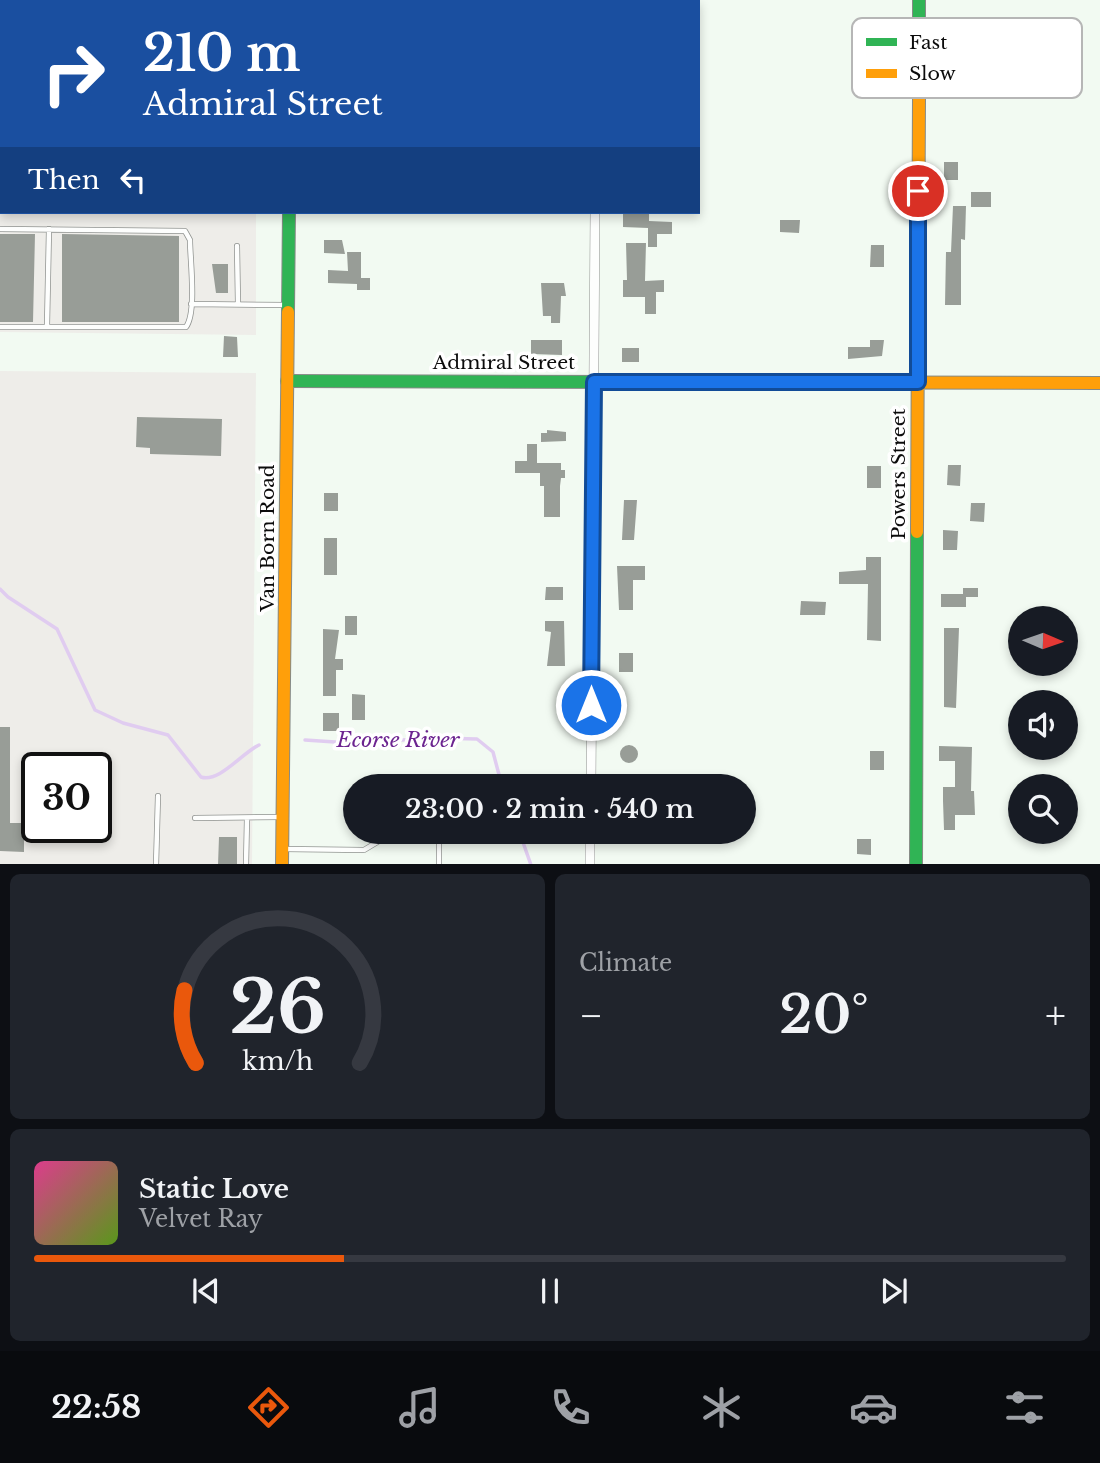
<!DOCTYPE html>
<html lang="en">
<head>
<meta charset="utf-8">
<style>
  :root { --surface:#171b24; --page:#20242c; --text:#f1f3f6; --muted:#9ea1a6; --line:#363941; --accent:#ea580c }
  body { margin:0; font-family:"Libre Baskerville",serif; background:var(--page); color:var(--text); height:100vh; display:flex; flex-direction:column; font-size:26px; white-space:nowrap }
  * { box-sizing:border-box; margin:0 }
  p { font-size:23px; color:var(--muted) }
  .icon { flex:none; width:38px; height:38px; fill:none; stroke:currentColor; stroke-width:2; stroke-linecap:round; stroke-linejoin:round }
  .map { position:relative; height:864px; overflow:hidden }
  .details { display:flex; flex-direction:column; gap:10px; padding:10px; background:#0d0f14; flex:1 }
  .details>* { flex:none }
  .guide { position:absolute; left:0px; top:0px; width:700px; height:214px; box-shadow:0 4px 10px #0003; background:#1a4fa0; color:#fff; overflow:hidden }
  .needle { width:46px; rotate:92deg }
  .fabs { position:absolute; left:1008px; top:606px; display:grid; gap:14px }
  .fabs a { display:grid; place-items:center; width:70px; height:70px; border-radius:50%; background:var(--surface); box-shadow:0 4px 10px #0003; font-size:35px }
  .speed { position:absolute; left:21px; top:752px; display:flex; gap:14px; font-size:35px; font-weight:700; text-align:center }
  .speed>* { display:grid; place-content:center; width:91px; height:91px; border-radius:50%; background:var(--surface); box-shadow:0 4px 10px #0003; line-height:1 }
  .speed .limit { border:4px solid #111; border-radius:10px; background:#fff; color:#111 }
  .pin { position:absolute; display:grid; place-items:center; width:60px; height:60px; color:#fff; margin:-30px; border:4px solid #fff; border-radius:50%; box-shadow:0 2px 7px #0007 }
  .me { position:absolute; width:77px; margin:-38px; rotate:0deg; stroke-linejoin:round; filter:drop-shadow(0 0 5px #0008) }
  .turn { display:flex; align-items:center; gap:24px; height:147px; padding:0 28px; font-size:32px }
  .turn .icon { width:91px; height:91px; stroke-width:2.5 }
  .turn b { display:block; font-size:49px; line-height:60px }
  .then { display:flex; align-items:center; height:66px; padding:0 28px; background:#0003; gap:14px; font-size:26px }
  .big { font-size:52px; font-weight:600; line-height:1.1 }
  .details .widget { flex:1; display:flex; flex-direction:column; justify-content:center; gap:10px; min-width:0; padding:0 24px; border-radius:10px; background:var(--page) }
  .details .dial { align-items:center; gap:0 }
  .dial svg { height:182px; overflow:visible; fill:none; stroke:var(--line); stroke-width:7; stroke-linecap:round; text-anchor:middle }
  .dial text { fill:var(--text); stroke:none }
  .song { display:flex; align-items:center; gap:21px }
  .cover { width:84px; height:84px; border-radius:10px; background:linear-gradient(135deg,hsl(330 70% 55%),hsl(90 70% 35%)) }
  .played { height:7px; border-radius:4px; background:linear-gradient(90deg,var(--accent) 30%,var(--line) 30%) }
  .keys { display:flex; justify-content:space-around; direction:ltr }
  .heat { display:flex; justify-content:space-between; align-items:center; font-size:38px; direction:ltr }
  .details .tiles { flex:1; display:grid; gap:10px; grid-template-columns:1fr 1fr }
  .widget:last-child { grid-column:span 2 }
  .trip { position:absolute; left:343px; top:774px; width:413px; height:70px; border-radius:35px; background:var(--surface); box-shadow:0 4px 10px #0003; font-weight:600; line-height:70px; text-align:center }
  .tabs { display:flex; height:112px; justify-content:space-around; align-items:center; background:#090b0e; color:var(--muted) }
  .tabs .icon { width:49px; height:49px }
  .tabs .current { color:var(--accent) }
  .tabs b { font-size:32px; color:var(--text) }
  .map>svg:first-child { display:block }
</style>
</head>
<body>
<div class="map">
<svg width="1100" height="865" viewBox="0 0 1100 865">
  <rect width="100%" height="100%" fill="#f2faf2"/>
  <path fill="#eeede9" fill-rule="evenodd" d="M0,0h256l-254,2v210h254v123l-256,-3z
    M0,371l256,2 -4,491 -252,1zM37,768h59v60h-59z"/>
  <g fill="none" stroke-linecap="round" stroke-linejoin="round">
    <path stroke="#e0ccf0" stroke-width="3.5" d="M0,589l8,8 49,32 38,81 28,13 45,12 33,42c18,6 41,-24 58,-32
      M305,740l45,3 87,-5 40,1 16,13 9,34
      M519,831l12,34"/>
  </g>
  <path fill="#989d97" d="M944,162h14v18h-14z
    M971,192h20v15h-20z
    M953,206h13l-1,34 -4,-1v66h-16l1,-53h5z
    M623,212h26v9l23,1v12h-15v13h-9v-19l-25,-1z
    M780,220h20l-1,13 -19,-1z
    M0,234h35l-2,88h-33z
    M62,234l117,2v86h-117z
    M324,240h18l3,14 -21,-1z
    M626,243h20l-1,38 19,-1v12h-8v22h-11v-17h-22v-17h4z
    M871,245h13v22h-14z
    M347,252h14v26h9v12h-13v-6l-29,-1v-13l20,1z
    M212,264h16v29h-12z
    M541,283h23l2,13h-5l-1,27h-9v-7h-8z
    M224,336l13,1 1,20h-15z
    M531,340h31v15l-31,-1z
    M870,340h14l-2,16 -34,3v-12h22z
    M622,348h17v14h-17z
    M137,417l85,2 -1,37 -71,-2v-6l-14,-1z
    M547,430l19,2v9l-25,1v-9h6z
    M527,444h10v19h24v7h4v8h-4l-1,8v31h-16v-31h-4v-13h-25v-12h12z
    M948,465h13l-1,21 -13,-1z
    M867,466h14v22h-14z
    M324,493h14v18h-14z
    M624,500h13l-3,40h-12z
    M971,503h14l-1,19 -14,-1z
    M943,530l15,1 -1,19h-14z
    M324,538h13v37h-13z
    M866,557h15v84l-14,-1 1,-56h-29v-12l27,-2z
    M617,566h28v14h-12v30h-14z
    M546,587h17v13h-18z
    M963,588h15v9h-12v10h-25v-13h22z
    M801,601l25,1 -1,13h-25z
    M345,616h12v19h-12z
    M545,621h19l1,45h-18l4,-34 -6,-1z
    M944,628h15l-3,80 -12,-1z
    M323,629l16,1 -4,29h8v11h-7v26h-13z
    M619,653h14v19h-14z
    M352,694l13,1v25h-13z
    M323,713h16v18h-16z
    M0,727h10v96h14v29l-24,-1z
    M620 754a9 9 0 1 1 18 0a9 9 0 1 1-18 0Z
    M939,746l33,1 -1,44h3l1,24h-20v15h-11l-1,-29v-14h12v-26h-16z
    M870,751h14v19h-14z
    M219,837h18v28h-19z
    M857,839h14v16l-14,-1z"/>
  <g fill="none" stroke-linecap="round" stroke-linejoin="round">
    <g stroke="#909390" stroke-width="6">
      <path id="lane" d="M0,61l2,-1
        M0,202l2,1
        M0,229l185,2 5,9c0,20 7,72 -4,87h-186
        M237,246l1,58
        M191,304l96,1
        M47,326l2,-97
        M195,818l86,-1
        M283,849l81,1 20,-12h55v27
        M156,865l2,-69
        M246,865l1,-47"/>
    </g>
    <g stroke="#909390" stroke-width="10">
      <path id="street" d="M597,2v-2
        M591,786l4,-574
        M590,865v-34"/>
    </g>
    <g stroke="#868a86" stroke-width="14">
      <path id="fast" d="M919,97v-97
        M288,312l1,-100
        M287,381l351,1
        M916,865l1,-333"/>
    </g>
    <g stroke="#868a86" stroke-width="14">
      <path id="slow" d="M290,0v2
        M638,382l462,1
        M917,532l2,-435
        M282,865l6,-553"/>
    </g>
    <use href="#lane" stroke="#fdfefd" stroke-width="4.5"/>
    <use href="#street" stroke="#fdfefd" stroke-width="9"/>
    <use href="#fast" stroke="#30b455" stroke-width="12"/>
    <use href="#slow" stroke="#ff9f0a" stroke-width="12"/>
  </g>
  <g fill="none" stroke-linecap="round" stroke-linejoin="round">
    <g stroke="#114b97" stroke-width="18">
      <path id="route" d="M591,705l3,-323h324v-191"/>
    </g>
    <use href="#route" stroke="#1a73e8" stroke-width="12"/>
  </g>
  <g text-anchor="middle" stroke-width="7" stroke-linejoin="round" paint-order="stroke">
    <g font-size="19" fill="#0c0c0c" stroke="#fff">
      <text x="504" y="369">Admiral Street</text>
      <text transform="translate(898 474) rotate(-90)" y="7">Powers Street</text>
      <text transform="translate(267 538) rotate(-90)" y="7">Van Born Road</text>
    </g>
    <g font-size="21" font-style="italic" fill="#6c2490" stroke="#fff">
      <text x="398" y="747">Ecorse River</text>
    </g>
  </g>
  <rect x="852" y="18" width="230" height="80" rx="10" fill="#fff" stroke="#b6b6b6" stroke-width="2"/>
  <rect x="866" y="38" width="31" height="8" fill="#30b455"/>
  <rect x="866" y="69" width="31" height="9" fill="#ff9f0a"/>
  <g font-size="19" fill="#0c0c0c">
    <text x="909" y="49">Fast</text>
    <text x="909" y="80">Slow</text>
  </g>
</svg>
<div class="fabs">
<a><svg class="needle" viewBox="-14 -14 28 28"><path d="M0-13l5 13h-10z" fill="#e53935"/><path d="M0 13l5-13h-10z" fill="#9ea1a6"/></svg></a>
<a><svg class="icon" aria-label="sound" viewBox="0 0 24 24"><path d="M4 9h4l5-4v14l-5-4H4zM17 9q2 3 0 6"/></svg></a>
<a><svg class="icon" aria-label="search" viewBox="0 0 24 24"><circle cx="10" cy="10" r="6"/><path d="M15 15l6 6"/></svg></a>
</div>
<div class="speed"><div class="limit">30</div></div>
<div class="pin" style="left:918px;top:191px;background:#d93025"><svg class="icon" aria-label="arrive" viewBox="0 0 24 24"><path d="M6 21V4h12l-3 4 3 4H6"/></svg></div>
<svg class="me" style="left:591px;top:705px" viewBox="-20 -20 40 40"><circle r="17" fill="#1a73e8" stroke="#fff" stroke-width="3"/><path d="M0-11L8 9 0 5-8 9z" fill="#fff"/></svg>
<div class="trip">23:00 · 2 min · 540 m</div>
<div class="guide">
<div class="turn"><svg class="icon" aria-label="right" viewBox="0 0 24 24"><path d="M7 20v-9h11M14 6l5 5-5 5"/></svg><div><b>210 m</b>Admiral Street</div></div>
<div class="then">Then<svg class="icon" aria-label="left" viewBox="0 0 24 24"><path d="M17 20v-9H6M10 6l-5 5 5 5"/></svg></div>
</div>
</div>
<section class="details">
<div class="tiles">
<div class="widget dial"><svg viewBox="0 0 100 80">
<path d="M14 69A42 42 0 1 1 86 69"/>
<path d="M14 69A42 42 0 0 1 9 37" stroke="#ea580c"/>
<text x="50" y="56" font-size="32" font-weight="700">26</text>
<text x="50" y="72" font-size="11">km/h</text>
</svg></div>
<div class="widget"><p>Climate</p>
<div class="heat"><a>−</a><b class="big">20°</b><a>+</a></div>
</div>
<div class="widget">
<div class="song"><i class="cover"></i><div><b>Static Love</b><p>Velvet Ray</p></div></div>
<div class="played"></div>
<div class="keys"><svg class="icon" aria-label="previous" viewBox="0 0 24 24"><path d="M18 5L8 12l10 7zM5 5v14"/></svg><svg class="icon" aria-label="pause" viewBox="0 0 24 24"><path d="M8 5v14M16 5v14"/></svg><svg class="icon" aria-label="next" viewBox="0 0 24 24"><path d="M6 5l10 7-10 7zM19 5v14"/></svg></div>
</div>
</div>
</section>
<nav class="tabs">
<b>22:58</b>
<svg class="icon current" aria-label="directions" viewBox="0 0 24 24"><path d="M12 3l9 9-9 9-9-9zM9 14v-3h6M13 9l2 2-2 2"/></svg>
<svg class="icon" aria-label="music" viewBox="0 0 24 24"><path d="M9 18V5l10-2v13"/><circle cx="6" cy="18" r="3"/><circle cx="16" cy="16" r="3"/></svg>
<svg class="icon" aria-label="phone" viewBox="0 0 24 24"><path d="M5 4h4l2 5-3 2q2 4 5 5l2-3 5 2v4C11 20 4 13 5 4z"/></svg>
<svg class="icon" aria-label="climate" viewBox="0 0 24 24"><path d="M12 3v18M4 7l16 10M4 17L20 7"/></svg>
<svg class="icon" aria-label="car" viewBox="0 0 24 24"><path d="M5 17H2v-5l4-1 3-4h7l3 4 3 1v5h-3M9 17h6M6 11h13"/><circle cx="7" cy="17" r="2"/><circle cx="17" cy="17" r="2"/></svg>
<svg class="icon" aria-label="filters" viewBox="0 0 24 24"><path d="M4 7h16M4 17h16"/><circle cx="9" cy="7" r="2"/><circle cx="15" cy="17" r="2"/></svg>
</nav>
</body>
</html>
